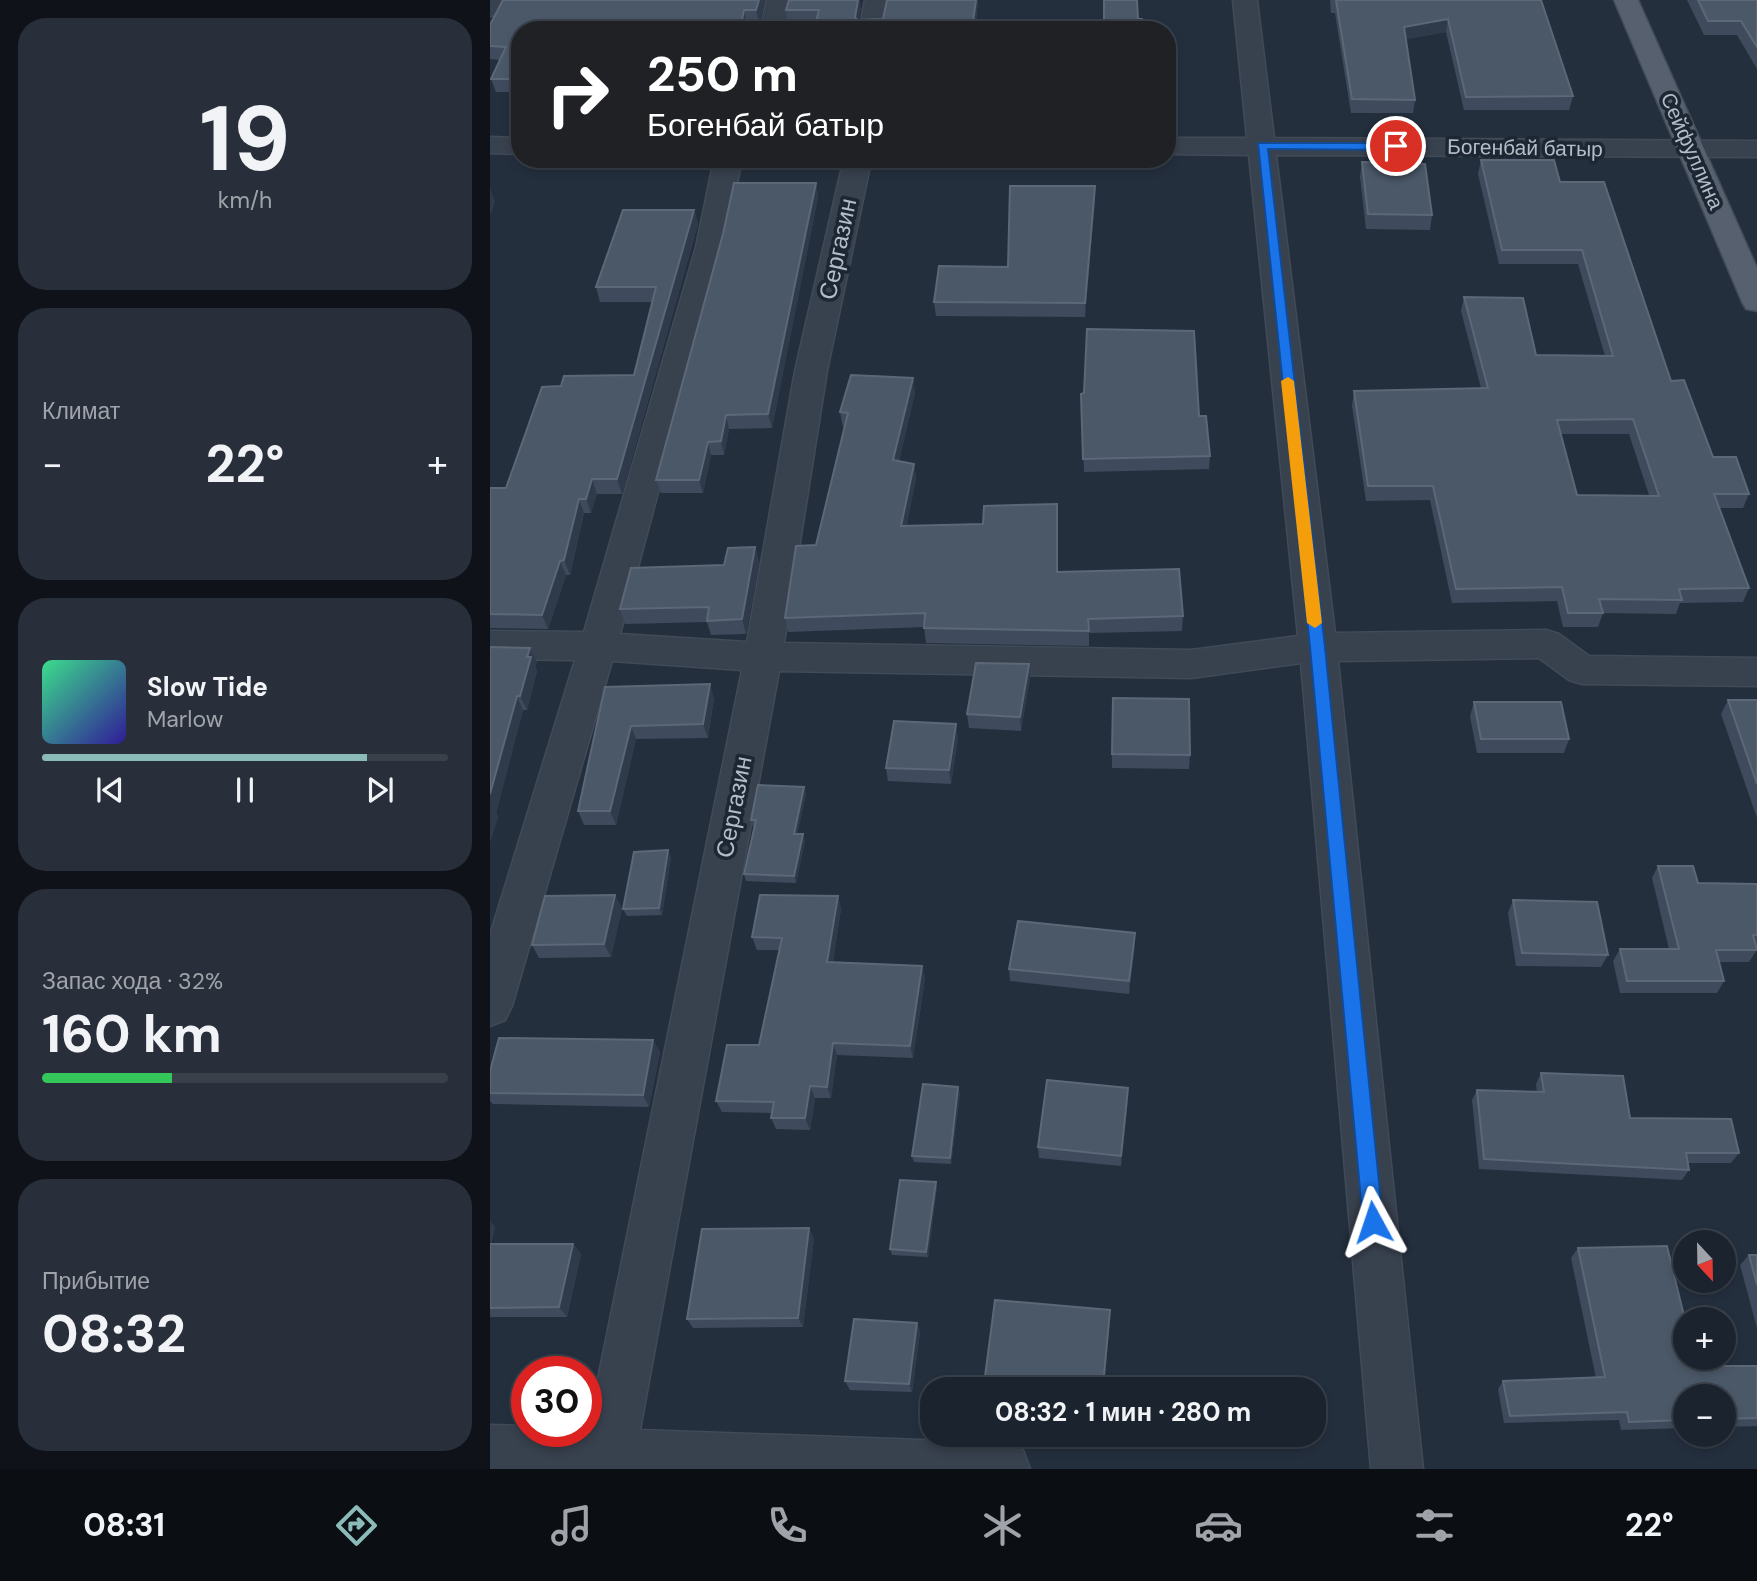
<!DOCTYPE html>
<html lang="ru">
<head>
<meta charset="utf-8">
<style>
  :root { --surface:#1b232e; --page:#282f3a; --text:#f1f3f6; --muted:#a0a4aa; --line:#39404a; --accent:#8bbbb9 }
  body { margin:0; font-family:"DM Sans",sans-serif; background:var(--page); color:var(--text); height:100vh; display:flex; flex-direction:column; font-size:26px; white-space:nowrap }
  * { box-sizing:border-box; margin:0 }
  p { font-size:23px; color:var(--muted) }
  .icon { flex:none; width:38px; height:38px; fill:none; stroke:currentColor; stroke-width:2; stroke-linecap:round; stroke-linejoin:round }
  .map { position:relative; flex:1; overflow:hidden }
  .sheet { display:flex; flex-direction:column; gap:18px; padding:18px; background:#0f1319; width:490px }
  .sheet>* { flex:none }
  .top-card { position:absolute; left:21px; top:21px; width:665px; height:147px; border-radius:28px; box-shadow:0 4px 10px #0003,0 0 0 2px var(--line); background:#202124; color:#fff; overflow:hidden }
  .needle { width:46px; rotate:158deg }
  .fabs { position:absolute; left:1183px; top:1230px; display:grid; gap:14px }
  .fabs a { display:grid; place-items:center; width:63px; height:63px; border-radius:50%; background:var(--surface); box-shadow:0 4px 10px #0003,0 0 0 2px var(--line); font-size:35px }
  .speed { position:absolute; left:21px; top:1356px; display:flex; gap:14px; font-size:35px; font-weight:700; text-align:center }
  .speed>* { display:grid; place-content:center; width:91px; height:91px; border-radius:50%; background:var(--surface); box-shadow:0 4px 10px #0003,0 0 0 2px var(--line); line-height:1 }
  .speed .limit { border:10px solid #d22; background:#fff; color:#111 }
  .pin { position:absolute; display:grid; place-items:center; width:60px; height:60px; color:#fff; margin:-30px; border:4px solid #fff; border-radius:50%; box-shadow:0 2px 7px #0007 }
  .me { position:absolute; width:77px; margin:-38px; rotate:355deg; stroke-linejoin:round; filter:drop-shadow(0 0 5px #0008) }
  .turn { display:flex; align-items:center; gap:24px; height:147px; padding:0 21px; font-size:32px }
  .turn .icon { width:91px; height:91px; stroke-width:2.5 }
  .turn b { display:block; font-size:49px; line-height:60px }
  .big { font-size:52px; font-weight:700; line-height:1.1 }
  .sheet .widget { flex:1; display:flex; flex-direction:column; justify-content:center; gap:10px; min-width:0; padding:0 24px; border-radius:28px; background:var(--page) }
  .sheet .dial { align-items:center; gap:0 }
  .dial b { font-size:91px; line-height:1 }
  .song { display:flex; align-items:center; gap:21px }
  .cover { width:84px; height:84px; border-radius:10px; background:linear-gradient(135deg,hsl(150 70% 55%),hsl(250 70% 35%)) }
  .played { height:7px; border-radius:4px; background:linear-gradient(90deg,var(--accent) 80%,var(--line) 80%) }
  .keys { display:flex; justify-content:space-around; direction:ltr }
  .heat { display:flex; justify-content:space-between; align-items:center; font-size:38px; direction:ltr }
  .charge { height:10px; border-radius:5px; background:linear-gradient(90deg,#34c759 32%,var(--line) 0) }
  .trip { position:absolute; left:430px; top:1377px; width:406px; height:70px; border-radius:28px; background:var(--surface); box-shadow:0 4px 10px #0003,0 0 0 2px var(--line); font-weight:700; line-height:70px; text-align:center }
  .menu { display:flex; height:112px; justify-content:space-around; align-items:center; background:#0b0e12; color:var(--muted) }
  .menu .icon { width:49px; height:49px }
  .menu .on { color:var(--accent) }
  .menu b { font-size:32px; color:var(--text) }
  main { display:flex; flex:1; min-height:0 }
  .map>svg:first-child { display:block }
</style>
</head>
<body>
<main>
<section class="sheet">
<div class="widget dial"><b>19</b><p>km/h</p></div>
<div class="widget"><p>Климат</p>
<div class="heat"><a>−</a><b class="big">22°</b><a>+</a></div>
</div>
<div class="widget">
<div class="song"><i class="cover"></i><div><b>Slow Tide</b><p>Marlow</p></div></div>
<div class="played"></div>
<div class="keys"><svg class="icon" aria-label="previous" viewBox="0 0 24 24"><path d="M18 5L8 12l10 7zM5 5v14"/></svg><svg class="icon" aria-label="pause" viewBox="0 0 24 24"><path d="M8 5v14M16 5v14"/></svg><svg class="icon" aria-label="next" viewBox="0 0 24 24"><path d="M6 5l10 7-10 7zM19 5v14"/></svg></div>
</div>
<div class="widget"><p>Запас хода · 32%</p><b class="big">160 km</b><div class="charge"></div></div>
<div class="widget"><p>Прибытие</p><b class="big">08:32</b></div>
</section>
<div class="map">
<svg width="1267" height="1469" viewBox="0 0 1267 1469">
  <rect width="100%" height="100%" fill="#242f3e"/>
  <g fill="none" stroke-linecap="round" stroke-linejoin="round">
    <g stroke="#414a57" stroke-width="3">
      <path id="minor" d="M0,0h17l-8,14 -9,2z
        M277,0h24l-7,30h-24z
        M375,0h24l-6,30h-24z
        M743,0h24l17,138 483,3v16l-481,-2 59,478 211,-3 13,4 30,22 168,2v28l-175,-2 -13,-4 -30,-22 -201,3 85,808h-52l-70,-806 -110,15 -412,-7 -139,759 364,13 19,7 7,19h-540v-44l37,1v6h59l2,-4 154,-758 -130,-9 -100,345 -7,14 -15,6v-91l85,-275 -85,-1v-28l94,1 112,-385 18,-88h28l-18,88 -104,387 127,8 48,-271 46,-200 -1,-12h28l1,12 -42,200 -43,272 407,7 107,-14 -49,-481 -82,-1v-16h80z
        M0,137l30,1v16l-30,-1z"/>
    </g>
    <g stroke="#414a57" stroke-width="3">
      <path id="major" d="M1124,0h24l119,268v43l-11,-2 -4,-7z"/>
    </g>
    <use href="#minor" fill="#38414e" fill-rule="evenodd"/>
    <use href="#major" fill="#56606e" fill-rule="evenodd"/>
  </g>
  <path fill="#3f4b5c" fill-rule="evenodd" d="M13,0h262l-6,23h-13l-1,7h-225v62h-24l-5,-13 9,-19 -10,-1v-34z
    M397,0h91l-2,22 -188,1 -2,-13 75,-2 -3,12 25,-1z
    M840,0h211l32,96 -4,14h-105l-18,-78 -40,7 9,61 -2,13h-62l-16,-100h-4z
    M1197,0h70v69l-20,-34h-33z
    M991,160l79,22 153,275 36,37 -6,14h-23l29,80 -6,14 -63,1 -4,11 -73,-1 -5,14h-35l-6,-26 -105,2 -22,-103 -64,1 -14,-95 2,-15 127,-3 -20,-77 3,-14 72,58 69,1 -27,-92h-79l-21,-90zM1071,434h68l20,61h-72z
    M872,162l70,53 -2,15 -64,-1 -6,-52z
    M326,183l2,14 -46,231 -43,1 -5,26h-13l-8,38h-42l-5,-13z
    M605,186v14l-10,117 -149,-1 -2,-14 74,-35z
    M204,210l4,14 -76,270h-25l-6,19h-7l-14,62h-4l-18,54 -58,-1v-140h16l55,-102 73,-11 19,-73h-53l-4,-15z
    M423,378l2,15 -16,68 15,3 2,15 -10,46 152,46 125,45 -1,15 -93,2v13l-163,-3 -2,-16 -136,5 -3,-14 31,-73 29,-118h-2l-3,-15z
    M591,394l118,22 11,40 -1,13 -125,3z
    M265,547l4,15 -13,72 -35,1 -4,-13 -82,2 -5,-15 104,-44z
    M0,647l47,15 -2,4 2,5 -10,39h-4l-27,103 2,4 -8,25z
    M539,664l1,14 -9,53 -52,-3 -2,-14z
    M115,687l109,11 -6,40 -72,1 -20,86h-32l-6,-14z
    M1238,700h29v118l-36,-104z
    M984,702l95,37 -5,14h-87l-7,-37z
    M468,738l-7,46 -63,-3 -2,-13z
    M622,754l78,1 -1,14 -77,-1z
    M314,787l2,7 -9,40 8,7 -9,42 -50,-2 -2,-7 11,-47h-2l-2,-7z
    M181,857l-9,58 -35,1 -4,-7z
    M1168,866l40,17 59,1v66l-8,12h-30l5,19 -7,12h-97l-7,-32 7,-12h49l-17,-71z
    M348,896l3,13 -8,53 89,4 3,13 -12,79 -76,-3 -6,43h-16l-5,32 -34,-1 -5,-11 1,-5 -50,-1 -6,-11 43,-56 20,-95h-22l-5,-13z
    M1023,900l95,55 -7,12 -85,-1 -8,-53z
    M132,908l-11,49 -72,1 -7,-13z
    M645,945l-6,49 -119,-13 -1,-12z
    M163,1040l7,12 -11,55 -156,-3 -3,-3v-8z
    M1051,1073l89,45 109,35 -8,10h-43l1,7 -7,10 -203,-11 -7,-69 5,-10 60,2 -1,-8z
    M470,1092l-9,72 -37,-2 -2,-6z
    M638,1099l-7,67 -82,-8 -1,-11z
    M447,1187l-9,70 -36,-2 -2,-6z
    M0,1222l5,5 -4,17h82l8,10 -14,63h-77z
    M324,1238l-11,89 -110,1 -6,-9z
    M1088,1248l118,118h61v60l-33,1v-31h-39v32l-64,2 -2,-10 -115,3 -6,-34 5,-8 93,-3 -25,-120z
    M1259,1255h8v73l-17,-63z
    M620,1319l-6,71h-42l-31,-3 -1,3h-45l-1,-6z
    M427,1323l3,9 -8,60 -62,-2 -5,-9z"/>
  <path fill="#2f3b4b" d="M269,0h6l-6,23 -3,-13z
    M368,0h2l1,8 -5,21 -1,-12z
    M486,0h2l-3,30 -2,-8z
    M254,10l2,13 -1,7h-5z
    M958,19l-2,13 -44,8 2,-13z
    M326,183l2,14 -46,231 -4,-14z
    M605,186v14l-10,117v-14z
    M0,188l5,14 -5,14z
    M204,210l4,14 -76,270 -5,-15z
    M423,378l2,15 -19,81 -3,-14z
    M236,415l3,14 -5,26 -3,-14z
    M218,442l3,13 -8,38 -4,-13z
    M424,464l2,15 -12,61 -3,-14z
    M102,479l5,15 -6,19 -5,-14z
    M89,499l5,14 -14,62 -6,-15z
    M265,547l4,15 -13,72 -4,-15z
    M70,561l6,14 -18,54 -6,-14z
    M40,648l7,14 -2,4 2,5 -10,39 -7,-14 7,-39z
    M539,664l1,14 -9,53 -1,-14z
    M220,684l4,14 -6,40 -5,-14z
    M27,696l6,14 -27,103 2,4 -8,25v-48z
    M466,724l2,14 -7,46 -2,-14z
    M141,726l5,13 -20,86 -6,-14z
    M314,787l2,7 -10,47 -2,-7z
    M313,834l2,7 -9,42 -2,-7z
    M178,850l3,7 -9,58 -3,-7z
    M125,895l7,13 -11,49 -7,-13z
    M348,896l3,13 -10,66 -4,-13z
    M645,933v12l-6,49v-13z
    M432,966l3,13 -12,79 -3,-12z
    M163,1040l7,12 -11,55 -6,-12z
    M343,1043l4,12 -6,43 -4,-11z
    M320,1086l5,12 -5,32 -5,-12z
    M468,1087l2,5 -9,72 -1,-6z
    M638,1088v11l-7,67v-10z
    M446,1182l1,5 -9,70 -2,-5z
    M0,1222l5,5 -5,20z
    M319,1228l5,10 -11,89 -5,-9z
    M83,1244l8,10 -14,63 -8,-10z
    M620,1310v9l-7,71v-5z
    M427,1323l3,9 -8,60 -3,-8z"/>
  <path fill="#4b5868" stroke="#5c6777" stroke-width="2" fill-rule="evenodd" d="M13,0h256l-3,10h-12l-4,20h-220v49h-29l15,-32 -16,-1v-21z
    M299,0h69l-3,17 2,3 26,-1 4,-19h89l-3,22 59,-1 -1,9h-217l5,-20h-33z
    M614,0h33l1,19h4v11h-38z
    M846,0h205l32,96 -107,1 -18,-78 -44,8 11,73 -63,-1z
    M1208,0h59v47l-16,-26h-33z
    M991,160h73l6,22h44l67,199 13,-1 29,77h23l13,37h-35l35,94 -70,1 3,11 -83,-1 4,14h-35l-6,-26 -106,2 -23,-103h-65l-14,-95 134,-3 -24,-91 59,1 13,57 77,1 -31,-106h-80zM1143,419l26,77 -82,-1 -20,-75z
    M872,162l63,2 7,51 -64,-1z
    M244,183h82l-48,231 -42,1 -5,26 -13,1 -9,38h-43l67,-246z
    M520,186h85l-10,117 -151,-1 5,-36 69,1z
    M133,210h71l-77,269h-25l-6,20h-7l-15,61 -4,1 -18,54 -52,-1v-126h16l36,-101 19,-1 3,-10 70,-1 22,-88h-60z
    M597,329l107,2 5,85h7l4,40 -127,3 -2,-65 3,-1z
    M361,375l62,3 -20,82 21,4 -13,62 82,-2 1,-18 73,-2v68l122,-3 4,47 -95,3 1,12 -165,-3 1,-15 -140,5 11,-72 20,-1 32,-132 -8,-1z
    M265,547l-13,72 -35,2 2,-14 -89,2 11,-41 93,-3 4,-17z
    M0,647l40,1 -3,9h4l-11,39h-3l-27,98z
    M486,663l53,1 -9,53 -53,-3z
    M220,684l-7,40 -72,2 -21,85h-32l27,-124z
    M623,698l76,1 1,56 -78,-1z
    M1238,700h29v84z
    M984,702h87l8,37h-88z
    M404,721l62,3 -7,46 -63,-2z
    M268,785l46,2 -10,47h9l-9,42 -50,-2 12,-54h-5z
    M178,850l-9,58 -36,1 11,-57z
    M1168,866h35l5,17 59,1v51h-4l4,15h-41l8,31h-97l-7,-32h59z
    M125,895l-11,49 -72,1 13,-49z
    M270,895l78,1 -11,66 95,4 -12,80 -77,-3 -6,44 -17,-1 -5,32h-34l3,-16 -58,-1 11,-56h32l23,-107 -30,-1z
    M1023,900l84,2 11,53 -86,-2z
    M528,921l117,12 -6,48 -120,-12z
    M9,1038l154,2 -10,55 -153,-2v-22z
    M1051,1073l82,3 7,42 101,1 8,34h-53l3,17 -205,-11 -7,-69 67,2z
    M557,1080l81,8 -7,68 -83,-9z
    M433,1084l35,3 -8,71 -38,-2z
    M410,1180l36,2 -10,70 -36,-3z
    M319,1228l-11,90 -111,1 15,-90z
    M0,1244h83l-14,63 -69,1z
    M1177,1246l18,74v38h9l2,8h61v52l-33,1v-23h-39v24l-56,2 -2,-10 -117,4 -7,-35 102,-4 -27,-129z
    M1259,1255h8v30z
    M505,1300l115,10 -7,75 -74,-7 -1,9 -44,-3z
    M364,1319l63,4 -8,61 -64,-3z"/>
  <path fill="#1a73e8" stroke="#114b97" stroke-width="2" d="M768,143h138l6,3 -6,4 -128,-1 57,498 58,575 -3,7 -7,3 -7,-3 -3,-7 -53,-575z"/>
  <path fill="#f59e0b" d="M798,377l6,4 28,242 -7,5 -8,-5 -26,-242z"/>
  <g text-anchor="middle" stroke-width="7" stroke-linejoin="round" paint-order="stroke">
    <g font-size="21" fill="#b4bcc9" stroke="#1d2633">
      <text transform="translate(1035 148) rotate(1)" y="7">Богенбай батыр</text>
      <text transform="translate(1202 151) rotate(66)" y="7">Сейфуллина</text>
    </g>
    <g font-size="24" fill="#b4bcc9" stroke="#1d2633">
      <text transform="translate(348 249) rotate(-78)" y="8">Сергазин</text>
      <text transform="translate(244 807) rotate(-79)" y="8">Сергазин</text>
    </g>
  </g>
</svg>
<div class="fabs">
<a><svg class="needle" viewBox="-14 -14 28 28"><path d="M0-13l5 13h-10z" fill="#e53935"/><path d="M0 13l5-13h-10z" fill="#a0a4aa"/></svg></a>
<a>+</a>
<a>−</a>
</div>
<div class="speed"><div class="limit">30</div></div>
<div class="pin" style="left:906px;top:146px;background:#d93025"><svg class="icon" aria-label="arrive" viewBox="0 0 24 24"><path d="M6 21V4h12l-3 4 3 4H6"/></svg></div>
<svg class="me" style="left:883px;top:1222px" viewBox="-20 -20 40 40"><path d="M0-17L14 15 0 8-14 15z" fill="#1a73e8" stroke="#fff" stroke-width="4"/></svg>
<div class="trip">08:32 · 1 мин · 280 m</div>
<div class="top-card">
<div class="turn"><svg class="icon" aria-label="right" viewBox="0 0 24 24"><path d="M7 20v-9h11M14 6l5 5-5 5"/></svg><div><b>250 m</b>Богенбай батыр</div></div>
</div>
</div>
</main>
<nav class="menu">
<b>08:31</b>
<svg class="icon on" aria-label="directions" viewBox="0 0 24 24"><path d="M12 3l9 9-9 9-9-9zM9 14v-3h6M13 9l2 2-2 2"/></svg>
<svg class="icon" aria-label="music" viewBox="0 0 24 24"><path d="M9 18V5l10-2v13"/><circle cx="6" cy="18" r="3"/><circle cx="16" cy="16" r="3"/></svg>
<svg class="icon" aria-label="phone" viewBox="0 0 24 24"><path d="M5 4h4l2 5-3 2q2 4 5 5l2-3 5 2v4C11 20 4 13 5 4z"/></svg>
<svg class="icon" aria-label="climate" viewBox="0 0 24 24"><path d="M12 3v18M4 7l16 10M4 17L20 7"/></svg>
<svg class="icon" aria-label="car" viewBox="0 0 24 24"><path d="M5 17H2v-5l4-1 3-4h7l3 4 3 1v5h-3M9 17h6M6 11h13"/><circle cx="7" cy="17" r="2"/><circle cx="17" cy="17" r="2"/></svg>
<svg class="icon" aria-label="filters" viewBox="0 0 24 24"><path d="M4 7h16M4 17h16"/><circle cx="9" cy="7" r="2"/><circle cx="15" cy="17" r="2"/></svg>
<b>22°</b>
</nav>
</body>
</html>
